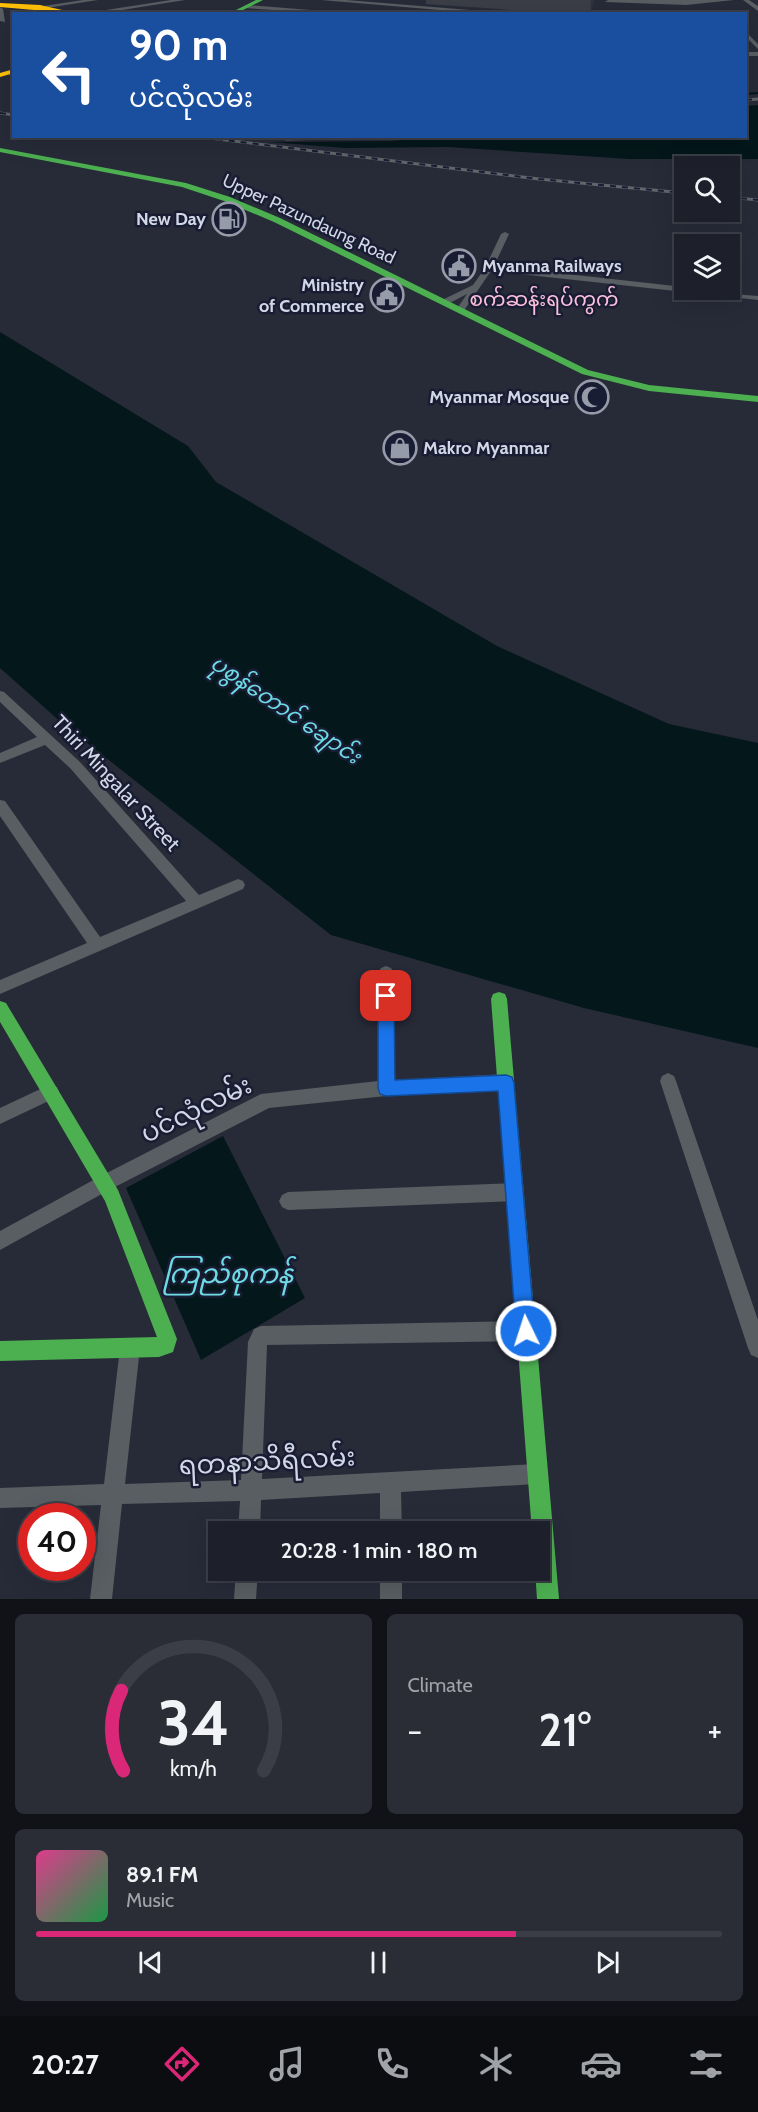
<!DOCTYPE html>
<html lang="en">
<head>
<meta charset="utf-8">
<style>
  :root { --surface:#1d202a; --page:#2a2d36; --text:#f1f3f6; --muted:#a0a3a8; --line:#3b3e47; --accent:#db2777 }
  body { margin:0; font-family:Cabin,"Noto Sans Myanmar",sans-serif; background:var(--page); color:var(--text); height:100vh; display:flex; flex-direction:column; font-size:22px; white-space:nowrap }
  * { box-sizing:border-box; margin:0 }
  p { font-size:20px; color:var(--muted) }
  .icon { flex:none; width:33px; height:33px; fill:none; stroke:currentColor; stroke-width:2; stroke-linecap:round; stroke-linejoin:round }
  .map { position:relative; height:1599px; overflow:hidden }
  .sheet { display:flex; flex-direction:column; gap:15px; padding:15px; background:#101217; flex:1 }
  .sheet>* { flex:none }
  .top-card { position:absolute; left:12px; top:12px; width:735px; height:126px; border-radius:0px; box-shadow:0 6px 24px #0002,0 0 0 2px var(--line); background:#1a4fa0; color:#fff; overflow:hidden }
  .controls { position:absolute; left:674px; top:156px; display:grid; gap:12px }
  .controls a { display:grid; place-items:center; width:66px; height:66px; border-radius:0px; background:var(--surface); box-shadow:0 6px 24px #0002,0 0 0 2px var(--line); font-size:30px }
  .speed { position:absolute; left:18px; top:1503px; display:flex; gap:12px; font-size:30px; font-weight:700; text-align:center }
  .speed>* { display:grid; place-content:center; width:78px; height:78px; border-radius:50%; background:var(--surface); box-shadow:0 6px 24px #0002,0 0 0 2px var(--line); line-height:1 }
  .speed .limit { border:9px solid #d22; background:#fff; color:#111 }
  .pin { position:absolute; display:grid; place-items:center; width:51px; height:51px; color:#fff; margin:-26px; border-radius:12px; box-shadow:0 3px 9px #0006 }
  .me { position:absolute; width:66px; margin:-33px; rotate:356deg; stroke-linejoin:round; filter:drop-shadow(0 0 4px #0008) }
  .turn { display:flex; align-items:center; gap:21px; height:126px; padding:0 18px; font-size:27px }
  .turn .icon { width:78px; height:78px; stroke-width:2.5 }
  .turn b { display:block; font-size:42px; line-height:51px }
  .big { font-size:45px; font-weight:600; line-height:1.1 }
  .sheet .widget { flex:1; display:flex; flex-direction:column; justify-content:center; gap:9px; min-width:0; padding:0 21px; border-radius:9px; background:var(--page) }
  .sheet .dial { align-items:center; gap:0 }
  .dial svg { height:156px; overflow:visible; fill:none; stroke:var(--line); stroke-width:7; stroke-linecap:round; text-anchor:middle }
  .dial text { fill:var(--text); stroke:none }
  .song { display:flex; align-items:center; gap:18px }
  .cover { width:72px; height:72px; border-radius:9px; background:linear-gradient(135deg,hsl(330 70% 55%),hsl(140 70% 35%)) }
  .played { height:6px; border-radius:3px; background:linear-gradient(90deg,var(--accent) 70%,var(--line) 70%) }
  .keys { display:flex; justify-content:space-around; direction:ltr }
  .heat { display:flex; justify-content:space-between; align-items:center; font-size:33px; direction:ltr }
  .sheet .tiles { flex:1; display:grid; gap:15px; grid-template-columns:1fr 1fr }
  .widget:last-child { grid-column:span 2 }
  .trip { position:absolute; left:208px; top:1521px; width:342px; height:60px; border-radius:0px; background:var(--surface); box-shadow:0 6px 24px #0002,0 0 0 2px var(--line); font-weight:600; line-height:60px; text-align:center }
  .tab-bar { display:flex; height:96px; justify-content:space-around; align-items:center; background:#0c0d11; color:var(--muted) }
  .tab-bar .icon { width:42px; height:42px }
  .tab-bar .selected { color:var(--accent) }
  .tab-bar b { font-size:27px; color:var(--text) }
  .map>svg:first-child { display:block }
</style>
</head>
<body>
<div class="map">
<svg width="758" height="1599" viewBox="0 0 758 1599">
  <rect width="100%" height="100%" fill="#272b38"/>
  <path fill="#04171a" d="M758,105v54h-129l-181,-12 -103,1 -75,-6 120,-1 62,-5h294v-30z
    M0,332l188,114 28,36 281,164 172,78 89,19v305l-174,-40 -253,-73 -268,-211 -63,-56z
    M223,1136l82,162 -104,62 -75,-172z"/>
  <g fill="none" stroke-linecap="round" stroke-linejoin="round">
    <path stroke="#04171a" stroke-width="2" d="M746,94l12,-1"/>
    <path fill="#585e61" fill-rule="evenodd" d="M83,0h15l-58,9 -3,-2z
      M171,0h14l-88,14h-17z
      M321,0h25l172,14h-31z
      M734,0l-48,5 -81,-3 3,-2z
      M743,0h6l9,6v5z
      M246,5l90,7 2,2 -94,-6z
      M0,7l3,2 2,13 -5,-1z
      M746,32l12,12v5l-12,-12z
      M746,52h12v4h-12z
      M12,73l2,1v4l-5,-3z
      M505,232l4,2 -15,32 190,21v3l74,6v4l-267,-29 -28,41 -7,-2 11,-16 -19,10h-6v-4l31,-15 12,-17 16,-34z
      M0,691l4,1 76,70 119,133 39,-16 5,2 2,4 -2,4 -243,105v-14l87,-37 -87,-127v-16l5,1 95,136 86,-36 -116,-133 -25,-23 -45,18v-10l37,-16 -37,-35z
      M386,966l5,2 3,5v107l112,-6 6,3 2,5 -2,5 -6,3 -120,6 -117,12 -160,82 -109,60v-19l97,-53 164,-84 117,-13v-108l3,-5z
      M668,1073l6,3 2,5 82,239v38l-7,-3 -3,-7 -88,-267 2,-5z
      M51,1084l6,3 2,5 -2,5 -57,27v-16z
      M515,1183l6,3 3,6 -3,6 -6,3 -227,9 -6,-3 -3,-6 3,-6 6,-3z
      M526,1321l7,3 3,7 -3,7 -7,3 -259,4 -5,134 275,-15 7,3 3,7 -3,7 -7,3 -136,8 1,40h-22v-39l-119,7 -1,32h-22l2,-31 -118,3 -10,95h-22l11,-94 -101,3v-20l104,-4 16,-136 3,-7 7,-3 7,3 3,7 -15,136 116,-4 7,-138 6,-13 7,-3z
      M236,1570h22l-2,29h-22z
      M380,1570h22v29h-22z"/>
    <path fill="#4caf50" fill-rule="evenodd" d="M256,0h7l-28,14h-7z
      M0,148l186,35 44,14 50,21 308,152 61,15 109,11v6l-109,-11 -67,-17 -308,-152 -50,-21 -42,-14 -182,-35z
      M499,992l6,2 2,5 52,600h-22l-2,-29h5v-38h-8l-41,-533 2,-5z
      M0,1001l6,2 112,187 59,149 -4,13 -14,5 -159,4v-20l157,-4 -52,-136 -105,-179z"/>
    <path fill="#ffc107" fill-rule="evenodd" d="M0,3l40,2 40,9 -80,-7z
      M14,69v4l-14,4v-4z"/>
    <g stroke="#62666b" stroke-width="3">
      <path id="rail" d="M746,100l12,-1
        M0,113l14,2
        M193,136l346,43 145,14
        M286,139l132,-3
        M729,197l29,3"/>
    </g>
    <use href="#rail" stroke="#181d33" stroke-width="2" stroke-dasharray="6" stroke-linecap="butt"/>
  </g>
  <path fill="#3b3e47" d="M426,0h168l-4,14h-21l-143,-10z"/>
  <path fill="#303239" d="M591,0h3l-4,14z"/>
  <path fill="#1a73e8" stroke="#114b97" stroke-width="1.5" d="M386,989l6,2 2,5 1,84 111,-5 6,2 2,6 21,248 -2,6 -7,3 -7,-3 -3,-6 -18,-240 -112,5 -6,-2 -2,-6v-92l3,-5z"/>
  <defs>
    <g id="fuel-ring" transform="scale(1.725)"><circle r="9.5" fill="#181d33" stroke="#969ba9" stroke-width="1.5"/><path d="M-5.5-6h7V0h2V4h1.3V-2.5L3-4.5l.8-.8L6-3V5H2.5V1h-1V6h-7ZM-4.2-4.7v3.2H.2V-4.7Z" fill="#969ba9"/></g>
    <g id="civic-ring" transform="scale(1.725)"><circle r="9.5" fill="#181d33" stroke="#969ba9" stroke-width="1.5"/><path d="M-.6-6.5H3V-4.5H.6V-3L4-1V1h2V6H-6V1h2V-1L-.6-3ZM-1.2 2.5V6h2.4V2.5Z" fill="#969ba9"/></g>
    <g id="mosque-ring" transform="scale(1.725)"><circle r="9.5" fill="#181d33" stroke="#969ba9" stroke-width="1.5"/><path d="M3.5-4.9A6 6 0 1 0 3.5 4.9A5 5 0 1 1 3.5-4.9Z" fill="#969ba9"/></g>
    <g id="shop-ring" transform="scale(1.725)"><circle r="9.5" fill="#181d33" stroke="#969ba9" stroke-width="1.5"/><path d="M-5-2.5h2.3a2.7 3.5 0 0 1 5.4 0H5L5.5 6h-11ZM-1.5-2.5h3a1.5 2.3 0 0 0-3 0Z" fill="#969ba9"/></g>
  </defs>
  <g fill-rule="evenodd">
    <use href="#fuel-ring" x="229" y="219"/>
    <use href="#civic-ring" x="459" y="266"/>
    <use href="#civic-ring" x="387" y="295"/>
    <use href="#mosque-ring" x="592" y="397"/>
    <use href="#shop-ring" x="400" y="448"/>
  </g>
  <g text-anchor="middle" stroke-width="5" stroke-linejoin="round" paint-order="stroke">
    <g font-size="18" font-weight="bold" fill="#d2d7e6" stroke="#181d33" text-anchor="end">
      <text x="206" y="225">New Day</text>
      <text x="482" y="272" text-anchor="start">Myanma Railways</text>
      <text x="364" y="291">Ministry<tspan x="364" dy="21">of Commerce</tspan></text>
      <text x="569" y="403">Myanmar Mosque</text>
      <text x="423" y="454" text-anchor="start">Makro Myanmar</text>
    </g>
    <g font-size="18" fill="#d2d7e6" stroke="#181d33">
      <text transform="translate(309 219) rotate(25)" y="6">Upper Pazundaung Road</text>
    </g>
    <g font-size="20" fill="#fec0dd" stroke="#181d33">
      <text x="544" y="306">စက်ဆန်းရပ်ကွက်</text>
    </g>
    <g font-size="21" fill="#d2d7e6" stroke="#181d33">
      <text transform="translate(116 783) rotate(47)" y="7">Thiri Mingalar Street</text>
    </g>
    <g font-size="22" font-style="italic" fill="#6ddae5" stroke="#181d33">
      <text transform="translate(286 709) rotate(34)" y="8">ပုစွန်တောင် ချောင်း</text>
    </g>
    <g font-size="26" fill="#d2d7e6" stroke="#181d33">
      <text transform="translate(196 1109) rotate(-26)" y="9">ပင်လုံလမ်း</text>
      <text transform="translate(267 1461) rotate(-3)" y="9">ရတနာသိရီလမ်း</text>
    </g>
    <g font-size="27" font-style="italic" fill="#6ddae5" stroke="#181d33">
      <text x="228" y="1283">ကြည်စုကန်</text>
    </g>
  </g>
</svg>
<div class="controls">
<a><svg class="icon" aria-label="search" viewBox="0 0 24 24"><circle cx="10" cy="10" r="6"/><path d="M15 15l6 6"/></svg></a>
<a><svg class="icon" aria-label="layers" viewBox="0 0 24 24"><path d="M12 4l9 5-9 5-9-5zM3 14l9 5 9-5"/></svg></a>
</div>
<div class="speed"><div class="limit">40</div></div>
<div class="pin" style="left:386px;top:996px;background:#d93025"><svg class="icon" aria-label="arrive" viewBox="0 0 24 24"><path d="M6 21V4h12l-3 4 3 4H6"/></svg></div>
<svg class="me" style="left:526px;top:1331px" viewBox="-20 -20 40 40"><circle r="17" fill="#1a73e8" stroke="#fff" stroke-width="3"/><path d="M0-11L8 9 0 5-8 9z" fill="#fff"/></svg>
<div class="trip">20:28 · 1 min · 180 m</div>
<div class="top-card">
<div class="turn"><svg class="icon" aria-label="left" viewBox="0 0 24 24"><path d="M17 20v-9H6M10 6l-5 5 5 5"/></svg><div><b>90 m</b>ပင်လုံလမ်း</div></div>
</div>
</div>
<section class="sheet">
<div class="tiles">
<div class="widget dial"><svg viewBox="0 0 100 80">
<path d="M14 69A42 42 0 1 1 86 69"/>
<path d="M14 69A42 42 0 0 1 13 28" stroke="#db2777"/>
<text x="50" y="56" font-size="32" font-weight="700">34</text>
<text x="50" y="72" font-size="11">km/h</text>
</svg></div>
<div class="widget"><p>Climate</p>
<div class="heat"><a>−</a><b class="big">21°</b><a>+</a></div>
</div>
<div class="widget">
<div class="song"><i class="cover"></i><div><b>89.1 FM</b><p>Music</p></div></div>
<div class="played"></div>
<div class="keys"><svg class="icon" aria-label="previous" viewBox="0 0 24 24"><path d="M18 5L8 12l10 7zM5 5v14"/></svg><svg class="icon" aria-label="pause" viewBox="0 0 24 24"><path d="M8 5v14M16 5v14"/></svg><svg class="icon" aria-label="next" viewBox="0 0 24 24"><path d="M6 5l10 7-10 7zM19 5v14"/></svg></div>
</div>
</div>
</section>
<nav class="tab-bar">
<b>20:27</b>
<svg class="icon selected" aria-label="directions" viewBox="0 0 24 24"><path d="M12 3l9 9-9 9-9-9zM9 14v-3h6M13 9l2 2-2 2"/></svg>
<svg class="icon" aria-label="music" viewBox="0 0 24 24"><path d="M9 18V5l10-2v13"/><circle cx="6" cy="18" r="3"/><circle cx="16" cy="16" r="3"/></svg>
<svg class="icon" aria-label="phone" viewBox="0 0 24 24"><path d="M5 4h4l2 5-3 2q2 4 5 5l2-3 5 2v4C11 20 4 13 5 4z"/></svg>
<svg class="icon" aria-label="climate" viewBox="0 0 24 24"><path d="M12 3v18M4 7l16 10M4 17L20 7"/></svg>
<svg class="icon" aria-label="car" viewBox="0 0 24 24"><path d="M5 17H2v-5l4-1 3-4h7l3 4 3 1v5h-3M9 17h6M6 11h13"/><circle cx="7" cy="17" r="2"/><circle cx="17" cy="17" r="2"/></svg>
<svg class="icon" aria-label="filters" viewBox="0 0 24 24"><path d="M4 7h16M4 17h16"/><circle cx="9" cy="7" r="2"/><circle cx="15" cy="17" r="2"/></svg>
</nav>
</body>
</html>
